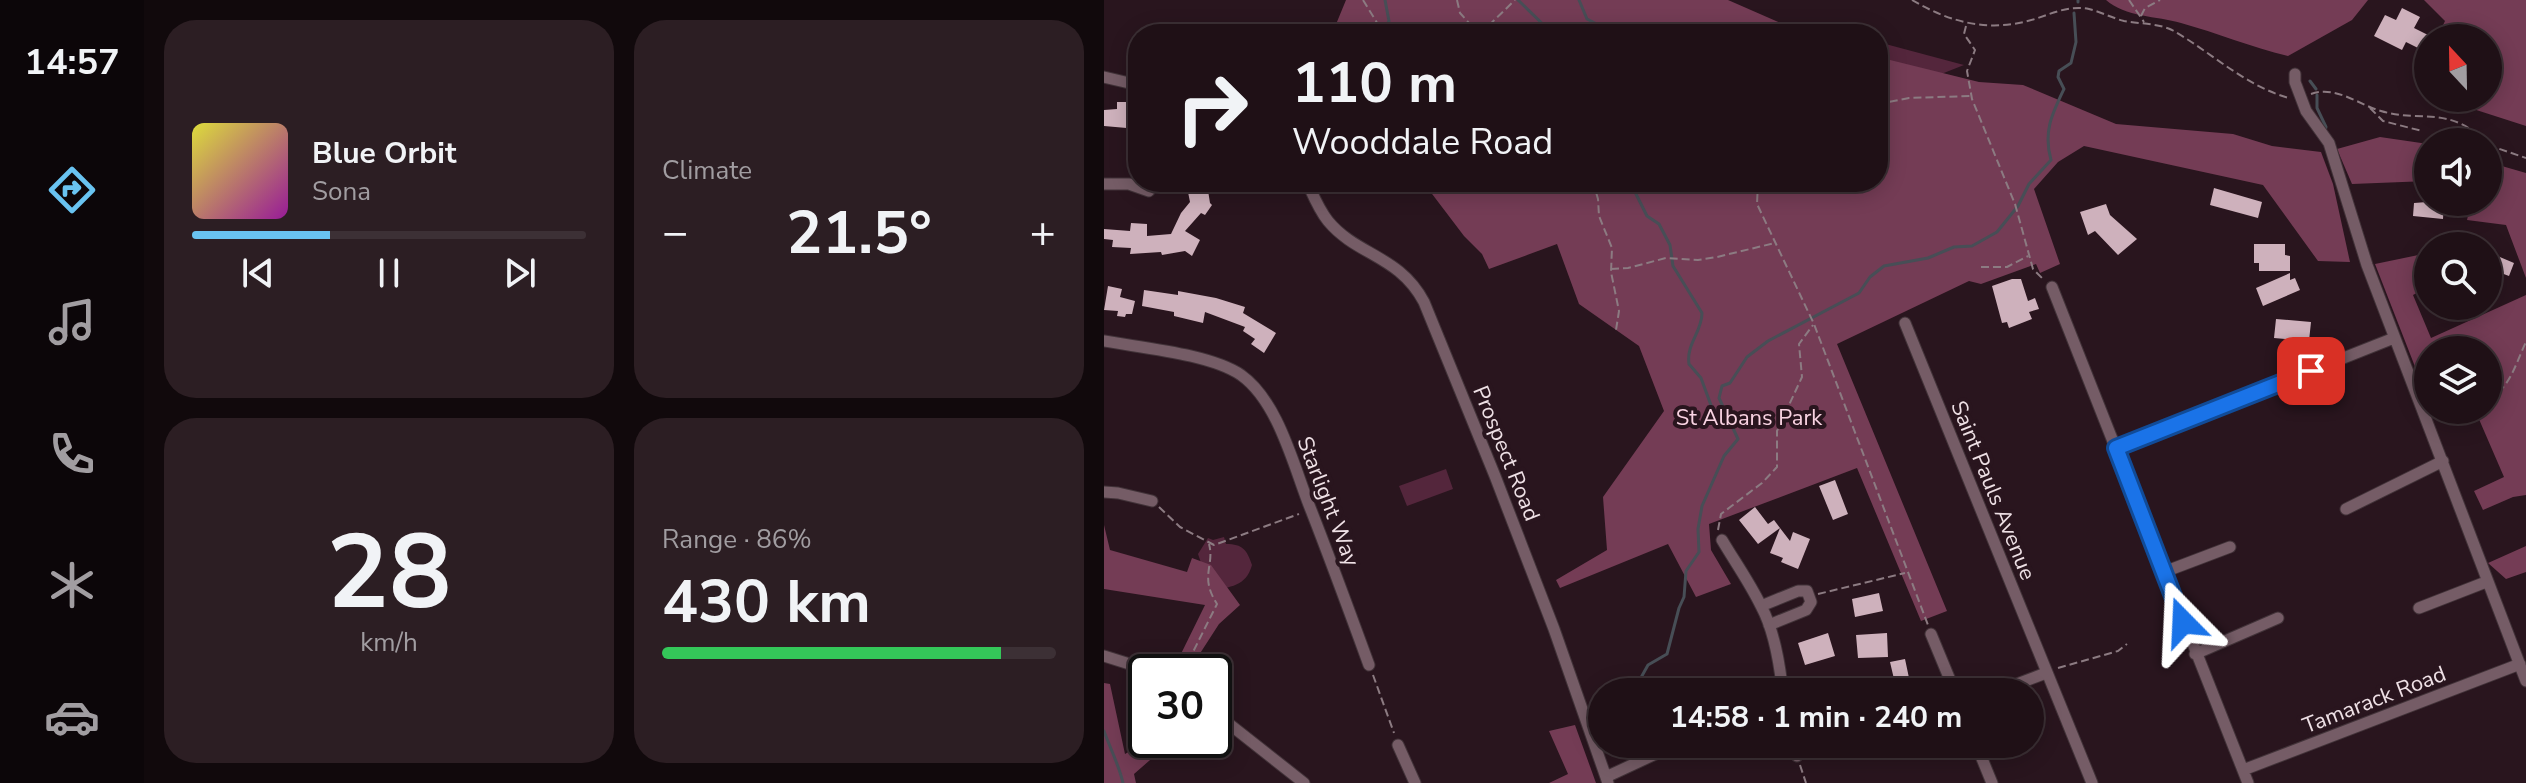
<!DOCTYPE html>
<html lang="en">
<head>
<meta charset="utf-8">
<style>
  :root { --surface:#1f1016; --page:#2c1e23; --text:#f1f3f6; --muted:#a19da1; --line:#3c3035; --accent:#69c3f1 }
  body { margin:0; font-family:"Nunito Sans",sans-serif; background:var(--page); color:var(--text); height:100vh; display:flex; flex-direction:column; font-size:30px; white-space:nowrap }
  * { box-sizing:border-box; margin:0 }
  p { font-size:26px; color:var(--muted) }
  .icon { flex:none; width:44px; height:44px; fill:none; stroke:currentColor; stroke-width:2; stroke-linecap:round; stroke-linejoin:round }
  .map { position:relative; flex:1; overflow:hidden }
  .panel { display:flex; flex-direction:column; gap:20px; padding:20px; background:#11090c; width:960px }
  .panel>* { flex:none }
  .guide { position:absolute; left:24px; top:24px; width:760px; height:168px; border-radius:32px; box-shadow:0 4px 20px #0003,0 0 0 2px var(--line); background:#1f1016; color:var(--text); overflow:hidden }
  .needle { width:52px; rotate:338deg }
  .controls { position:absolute; left:1310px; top:24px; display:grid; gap:16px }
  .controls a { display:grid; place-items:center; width:88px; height:88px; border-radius:50%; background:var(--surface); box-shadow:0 4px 20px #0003,0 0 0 2px var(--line); font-size:40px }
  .speed { position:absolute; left:24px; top:654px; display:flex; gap:16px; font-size:40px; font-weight:700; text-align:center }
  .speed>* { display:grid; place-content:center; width:104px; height:104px; border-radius:50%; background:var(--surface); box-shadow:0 4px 20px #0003,0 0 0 2px var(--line); line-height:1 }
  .speed .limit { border:4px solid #111; border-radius:12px; background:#fff; color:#111 }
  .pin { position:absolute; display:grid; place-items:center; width:68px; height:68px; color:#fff; margin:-34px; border-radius:16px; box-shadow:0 4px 12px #0006 }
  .me { position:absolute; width:88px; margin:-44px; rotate:339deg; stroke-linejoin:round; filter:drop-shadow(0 0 6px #0008) }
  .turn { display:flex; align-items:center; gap:28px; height:168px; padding:0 32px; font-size:36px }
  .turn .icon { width:104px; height:104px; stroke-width:2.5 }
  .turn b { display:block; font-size:56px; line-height:68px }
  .big { font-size:60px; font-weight:700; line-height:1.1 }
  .panel .widget { flex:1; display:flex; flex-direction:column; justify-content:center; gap:12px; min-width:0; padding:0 28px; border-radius:32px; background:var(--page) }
  .panel .dial { align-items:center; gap:0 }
  .dial b { font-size:104px; line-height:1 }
  .song { display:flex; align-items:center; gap:24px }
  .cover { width:96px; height:96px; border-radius:12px; background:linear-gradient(135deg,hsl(60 70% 55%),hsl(300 70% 35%)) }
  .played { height:8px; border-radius:4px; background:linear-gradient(90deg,var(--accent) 35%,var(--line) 35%) }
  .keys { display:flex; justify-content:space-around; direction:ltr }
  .heat { display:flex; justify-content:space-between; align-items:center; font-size:44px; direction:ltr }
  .charge { height:12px; border-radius:6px; background:linear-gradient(90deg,#34c759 86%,var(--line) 0) }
  .panel .tiles { flex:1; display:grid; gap:20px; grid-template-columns:repeat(2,1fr) }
  .trip { position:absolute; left:484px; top:678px; width:456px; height:80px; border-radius:40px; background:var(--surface); box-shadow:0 4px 20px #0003,0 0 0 2px var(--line); font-weight:700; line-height:80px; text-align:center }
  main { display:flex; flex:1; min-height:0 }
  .dock { display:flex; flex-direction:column; width:144px; justify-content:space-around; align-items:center; background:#0c0609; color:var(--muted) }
  .dock .icon { width:56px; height:56px }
  .dock .on { color:var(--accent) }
  .dock b { font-size:36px; color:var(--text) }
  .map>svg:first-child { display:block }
</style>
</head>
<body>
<main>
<nav class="dock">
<b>14:57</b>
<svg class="icon on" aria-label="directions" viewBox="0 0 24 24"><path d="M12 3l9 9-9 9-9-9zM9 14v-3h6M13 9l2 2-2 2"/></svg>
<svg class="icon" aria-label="music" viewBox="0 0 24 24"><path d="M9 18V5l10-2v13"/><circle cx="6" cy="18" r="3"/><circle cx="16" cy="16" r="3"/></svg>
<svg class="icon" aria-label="phone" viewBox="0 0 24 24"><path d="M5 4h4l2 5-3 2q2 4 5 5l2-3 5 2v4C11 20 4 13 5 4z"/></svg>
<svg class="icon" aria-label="climate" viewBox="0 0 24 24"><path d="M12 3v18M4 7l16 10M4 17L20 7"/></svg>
<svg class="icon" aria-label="car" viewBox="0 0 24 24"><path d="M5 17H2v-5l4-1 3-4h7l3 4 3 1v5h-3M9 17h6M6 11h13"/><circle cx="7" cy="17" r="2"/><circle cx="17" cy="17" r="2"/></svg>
</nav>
<section class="panel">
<div class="tiles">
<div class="widget">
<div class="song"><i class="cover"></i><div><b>Blue Orbit</b><p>Sona</p></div></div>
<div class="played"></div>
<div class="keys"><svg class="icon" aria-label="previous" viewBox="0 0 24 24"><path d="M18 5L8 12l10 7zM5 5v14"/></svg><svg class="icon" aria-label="pause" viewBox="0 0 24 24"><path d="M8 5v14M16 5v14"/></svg><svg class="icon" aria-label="next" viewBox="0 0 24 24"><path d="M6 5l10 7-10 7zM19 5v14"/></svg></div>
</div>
<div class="widget"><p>Climate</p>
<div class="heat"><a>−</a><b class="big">21.5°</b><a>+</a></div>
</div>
<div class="widget dial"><b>28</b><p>km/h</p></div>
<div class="widget"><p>Range · 86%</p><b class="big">430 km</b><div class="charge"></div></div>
</div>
</section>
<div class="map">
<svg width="1422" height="783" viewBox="0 0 1422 783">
  <rect width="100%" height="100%" fill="#29151e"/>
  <path fill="#54263c" d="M774,42l86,23 -86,34z
    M342,469l7,20 -46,17 -8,-20z
    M120,537l2,7c17,0 21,6 26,21 -6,22 -22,21 -41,27l-13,-38 10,-16 5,2z"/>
  <path fill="#743c55" d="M242,0h382l78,34h-474z
    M1002,0h262l-16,20 -64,36c-37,-9 -71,-23 -107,-33 -24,-7 -56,-6 -75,-23z
    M1320,0h102v126l-87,-28h49v-60h-51l8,-17z
    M774,57l101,25 44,3 93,39 117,10 39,12 49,6 12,32 17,78 -32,-1 -55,-76 -179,-39 -26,16 -24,27 26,75 -20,9 -4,-9 -55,20 -12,-3 -132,63 110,267 -26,10 -64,-153 -148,56 2,26 20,34 -35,13 -28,-53 -108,44 -4,-8 51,-30 -4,-53 61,-86 -25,-65 -60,-42 -22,-60 -68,25 -7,-15 -18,-18 -41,-54h455z
    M1276,137l48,7v37l-76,3 -15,-35z
    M1384,162l38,11v105l-20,-53 -39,-5 4,-18h17z
    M1324,253v34l-15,8 18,43 95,-43v200l-13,2 -30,13 -9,-19 30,-14 -29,-67h13v-60h-60v50l-53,-136z
    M0,525l6,25 77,22 5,-14 19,7 29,40 -21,19 -31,48h-7l-5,-8 29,-59 -101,-16z
    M1422,546v26l-20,7 -18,-16z
    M0,683l6,1 15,70 24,-14h24l-39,34 2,9h-32z
    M471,725l21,58h-47l19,-9 -19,-43z"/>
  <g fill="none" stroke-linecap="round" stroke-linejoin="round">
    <path stroke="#474e56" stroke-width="3" d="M414,0l35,34
      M475,0l8,19 29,15
      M974,2v-2
      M277,34l8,-13 -4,-21
      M1206,81l6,8
      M1213,95v13l9,19 -1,4
      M526,182l17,34 12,8 11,21 3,21 29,47c0,19 -16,31 -13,51l12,14 11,30 18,14
      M529,692l15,-27 19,-11 12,-46 5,-11 2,-26 13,-19 -1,-23 4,-23 22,-50 14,-17 -19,-41 3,-12 8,-3 17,-26 21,-16 91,-48 11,-16 14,-11 44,-8 26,-11 18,-1 25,-14 21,-26 11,-22 22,-24c-8,-28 1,-46 13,-71l-6,-12 1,-6 12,-8 5,-21 -2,-29
      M0,731c6,17 15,34 19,52"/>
  </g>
  <path fill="#ceb1bc" d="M1298,8l18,9 -6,11 16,8 -8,14 -16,-8 -4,8 -28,-14 11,-21 11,5z
    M13,102h13v11l8,-1v17l-34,-3v-16l13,-1z
    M94,182l1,3 8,-1 3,19 2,2 -7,10 -4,-2 -16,18 15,9 -8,16 -7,-5 -23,4 -1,-3 -31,2 1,-6 -19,-1 1,-7 -9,-1v-10l26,2 1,-8 16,1v12l24,-2 10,-21 9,-11 -3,-15 2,-4z
    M1110,188l48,14 -4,16 -48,-13z
    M1323,202h17l-1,17 -30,-3 1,-13z
    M1002,204l4,11 27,24 -19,16 -23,-24 -7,4 -8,-23z
    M1150,244h31v11l5,1v15h-31v-8h-5z
    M1384,252l26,11 -5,13 -8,-3 -3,7 -10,-3z
    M1186,273v7l5,-2 5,12 -37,16 -7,-18z
    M908,279h9l7,22 7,-3 4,11 -10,3 3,7 -23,9 -2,-6 -5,1 -10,-37z
    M4,286l14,3 -2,8 15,4 -3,13h-6l-1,3 -8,-1 1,-5 -14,-1z
    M40,290l34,5v-4l38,7 29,9 -2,6 33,20 -12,20 -13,-9 4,-5 -12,-8 2,-4 -40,-15 -2,11 -29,-7v-4l-32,-6z
    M1172,319l35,3 -2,19 -35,-3z
    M731,480l13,34 -15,6 -14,-34z
    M651,507l13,17 6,-4 6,8 -22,16 -19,-24z
    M676,528l10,13 3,-9 17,7 -12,30 -17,-7 2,-4 -13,-5z
    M775,593l4,18 -28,6 -3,-18z
    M724,633l7,23 -30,9 -7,-22z
    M783,633l1,24 -30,1 -2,-23z
    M801,659l7,33h-15l-7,-30z"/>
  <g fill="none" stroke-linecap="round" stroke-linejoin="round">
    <g stroke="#423339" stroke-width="13">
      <path id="minor" d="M1191,74v8l11,29 23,32 38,122 159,416
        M0,77l34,8
        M203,182c6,13 12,28 21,39 29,35 71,34 96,81l71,174 59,153 54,154
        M0,184h25l20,7
        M948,287l196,496
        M801,323l187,460
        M0,341c38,7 106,13 137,34 38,27 53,93 70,135 20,51 39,103 58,155
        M1012,448l278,-110
        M0,492l14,1 34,8
        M1242,509l97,-48
        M618,540c13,22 28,43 39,66 13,24 18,54 21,80l-5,6
        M1060,572l66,-25
        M657,606l37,-15h9l4,11 -5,8 -37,15
        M1315,608l67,-26
        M827,634l24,58
        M1091,654l83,-36
        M0,656l51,16
        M892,692l50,-19
        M110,712l90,71
        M688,744l5,12
        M872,744l16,39
        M294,745l17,38
        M1139,770l277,-106
        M502,777l71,-33"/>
    </g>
    <path stroke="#8c7b82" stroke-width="2" stroke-dasharray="8 4" stroke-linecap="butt" d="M259,0l21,34
      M353,0l3,13 18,20
      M808,0c39,23 78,33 123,19 18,-6 35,-14 54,-10 12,3 23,9 35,12 16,3 33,2 48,9 39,22 73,56 117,68
      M1025,0l15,22
      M1037,16l4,-8 15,-8
      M862,26l-2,8 11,16 -8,21 5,28 43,105 18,65 10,10
      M376,34l35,-34
      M1207,94c25,-9 48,11 70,17 40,12 69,-6 104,31
      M774,104l31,-6 63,-2
      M1266,108l13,13 39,10
      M1384,145l38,13
      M489,182l5,17 1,17 13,32 -1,24 8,39 -3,19
      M654,182l-1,22 57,120 114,301
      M877,267h26l21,-11
      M507,269l17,-1 38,-10 32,2 19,-3 58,-14
      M1384,398c22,-8 28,-36 38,-56
      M55,507l21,20 34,18 85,-31
      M614,530l3,-16 41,-31 15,-16v-36l25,-54 -3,-33 14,-19
      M714,594l87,-21
      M954,668l60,-17 9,-7
      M79,672l34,-68c-18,-28 -2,-38 -8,-60
      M269,675l21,58
      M696,765l6,18"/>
    <use href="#minor" stroke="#755c66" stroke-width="11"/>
  </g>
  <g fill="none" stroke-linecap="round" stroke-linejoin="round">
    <g stroke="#114b97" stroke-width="20">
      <path id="route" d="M1079,622l-67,-174 195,-77"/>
    </g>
    <use href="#route" stroke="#1a73e8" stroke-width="14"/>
  </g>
  <g text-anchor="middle" stroke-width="8" stroke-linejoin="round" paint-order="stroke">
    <g font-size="22" fill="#f9d3e2" stroke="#29151e">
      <text x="645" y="425">St Albans Park</text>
    </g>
    <g font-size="22" fill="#eee0e5" stroke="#29151e">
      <text transform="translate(403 453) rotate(68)" y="8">Prospect Road</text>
      <text transform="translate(890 490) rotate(68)" y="8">Saint Pauls Avenue</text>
      <text transform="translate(225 501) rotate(69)" y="8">Starlight Way</text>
      <text transform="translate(1270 699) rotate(-21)" y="8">Tamarack Road</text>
    </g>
  </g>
</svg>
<div class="controls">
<a><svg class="needle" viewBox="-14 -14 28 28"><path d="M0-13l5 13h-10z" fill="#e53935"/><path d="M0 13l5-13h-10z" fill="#a19da1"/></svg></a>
<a><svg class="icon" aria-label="sound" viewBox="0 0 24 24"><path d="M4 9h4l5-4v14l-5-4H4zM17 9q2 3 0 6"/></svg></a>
<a><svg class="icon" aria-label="search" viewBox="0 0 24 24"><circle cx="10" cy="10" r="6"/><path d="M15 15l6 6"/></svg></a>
<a><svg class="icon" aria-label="layers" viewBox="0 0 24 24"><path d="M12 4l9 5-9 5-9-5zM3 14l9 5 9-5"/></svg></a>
</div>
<div class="speed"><div class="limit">30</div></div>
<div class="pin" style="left:1207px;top:371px;background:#d93025"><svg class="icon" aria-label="arrive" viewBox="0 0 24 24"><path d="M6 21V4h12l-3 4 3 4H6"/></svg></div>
<svg class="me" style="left:1079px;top:622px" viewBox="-20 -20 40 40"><path d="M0-17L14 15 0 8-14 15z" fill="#1a73e8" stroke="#fff" stroke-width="4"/></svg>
<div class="trip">14:58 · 1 min · 240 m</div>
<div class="guide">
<div class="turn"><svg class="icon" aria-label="right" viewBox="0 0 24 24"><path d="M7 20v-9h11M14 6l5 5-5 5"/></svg><div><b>110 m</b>Wooddale Road</div></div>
</div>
</div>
</main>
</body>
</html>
